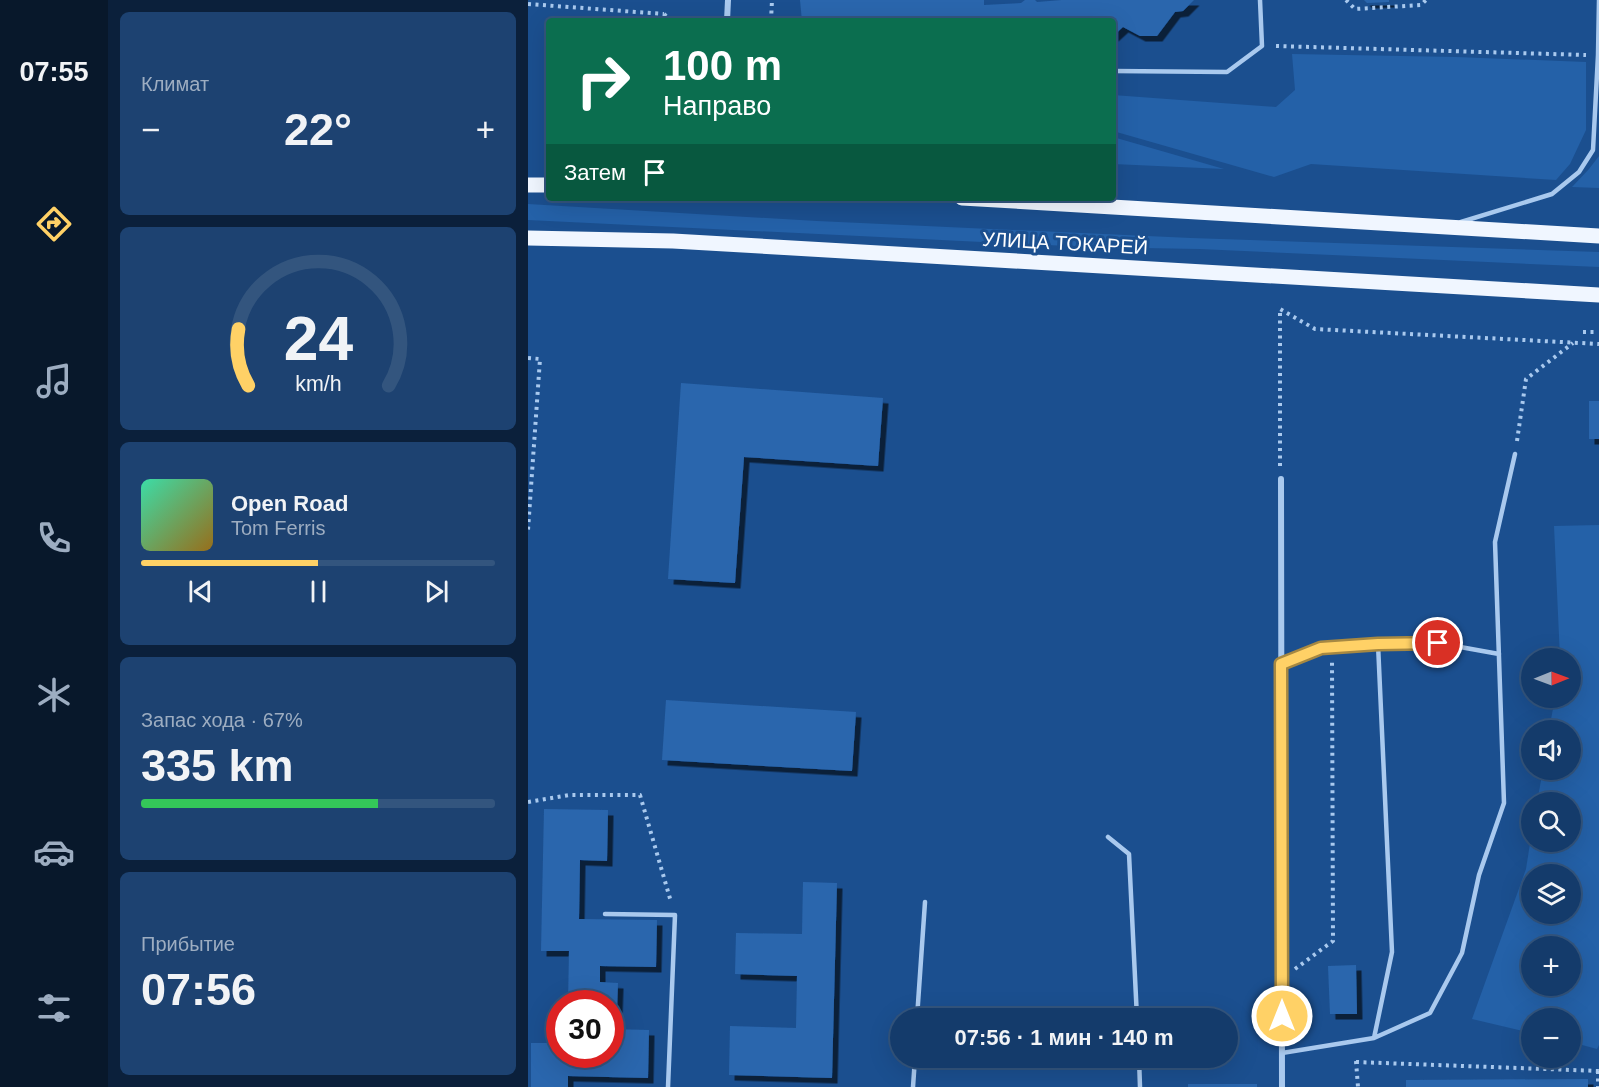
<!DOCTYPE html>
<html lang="ru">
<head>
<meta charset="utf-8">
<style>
  :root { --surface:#143b6b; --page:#1d4271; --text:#f1f3f6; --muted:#9dadc1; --line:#33557e; --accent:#ffd166 }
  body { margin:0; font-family:Helvetica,sans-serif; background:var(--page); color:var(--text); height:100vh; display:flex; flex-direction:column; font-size:22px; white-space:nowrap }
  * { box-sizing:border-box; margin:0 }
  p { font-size:20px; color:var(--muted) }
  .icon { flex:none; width:33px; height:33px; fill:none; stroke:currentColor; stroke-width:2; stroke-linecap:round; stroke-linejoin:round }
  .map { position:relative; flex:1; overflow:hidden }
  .details { display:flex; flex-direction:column; gap:12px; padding:12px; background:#0b203b; width:420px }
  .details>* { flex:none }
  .top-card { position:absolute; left:18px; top:18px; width:570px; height:183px; border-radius:6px; box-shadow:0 6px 24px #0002,0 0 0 2px var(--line); background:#0b6e4f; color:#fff; overflow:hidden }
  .needle { width:39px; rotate:89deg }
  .fabs { position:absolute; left:993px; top:648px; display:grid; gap:12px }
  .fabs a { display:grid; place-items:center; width:60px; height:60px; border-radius:50%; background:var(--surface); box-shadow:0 6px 24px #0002,0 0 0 2px var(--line); font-size:30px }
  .speed { position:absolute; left:18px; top:990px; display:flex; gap:12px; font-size:30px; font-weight:700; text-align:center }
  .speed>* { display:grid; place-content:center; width:78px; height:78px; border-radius:50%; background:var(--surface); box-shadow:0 6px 24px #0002,0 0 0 2px var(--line); line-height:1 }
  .speed .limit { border:9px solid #d22; background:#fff; color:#111 }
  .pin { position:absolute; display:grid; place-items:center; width:51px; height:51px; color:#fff; margin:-26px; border:3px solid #fff; border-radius:50%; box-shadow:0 2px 6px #0007 }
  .me { position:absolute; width:66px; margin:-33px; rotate:0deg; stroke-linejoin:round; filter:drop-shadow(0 0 4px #0008) }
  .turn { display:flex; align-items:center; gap:21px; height:126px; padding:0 18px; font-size:27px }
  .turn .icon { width:78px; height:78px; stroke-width:2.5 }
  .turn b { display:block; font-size:42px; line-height:51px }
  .then { display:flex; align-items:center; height:57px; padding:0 18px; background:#0003; gap:12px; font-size:22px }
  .big { font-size:45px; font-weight:700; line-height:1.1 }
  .details .widget { flex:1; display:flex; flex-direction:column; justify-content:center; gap:9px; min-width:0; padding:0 21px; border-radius:9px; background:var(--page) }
  .details .dial { align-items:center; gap:0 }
  .dial svg { height:156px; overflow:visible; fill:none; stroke:var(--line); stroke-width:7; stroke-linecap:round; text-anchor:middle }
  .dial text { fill:var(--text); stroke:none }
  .song { display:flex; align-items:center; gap:18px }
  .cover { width:72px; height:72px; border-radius:9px; background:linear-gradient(135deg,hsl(160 70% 55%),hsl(40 70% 35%)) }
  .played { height:6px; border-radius:3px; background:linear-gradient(90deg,var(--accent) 50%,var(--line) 50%) }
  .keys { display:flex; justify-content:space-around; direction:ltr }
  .heat { display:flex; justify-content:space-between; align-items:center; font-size:33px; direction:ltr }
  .charge { height:9px; border-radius:4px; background:linear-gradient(90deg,#34c759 67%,var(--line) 0) }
  .trip { position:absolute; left:362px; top:1008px; width:348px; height:60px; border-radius:30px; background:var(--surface); box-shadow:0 6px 24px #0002,0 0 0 2px var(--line); font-weight:700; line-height:60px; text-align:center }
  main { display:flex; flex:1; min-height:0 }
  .tabs { display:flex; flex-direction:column; width:108px; justify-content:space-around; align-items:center; background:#08182b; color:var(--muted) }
  .tabs .icon { width:42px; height:42px }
  .tabs .current { color:var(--accent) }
  .tabs b { font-size:27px; color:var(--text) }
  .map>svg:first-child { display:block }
</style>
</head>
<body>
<main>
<nav class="tabs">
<b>07:55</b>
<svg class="icon current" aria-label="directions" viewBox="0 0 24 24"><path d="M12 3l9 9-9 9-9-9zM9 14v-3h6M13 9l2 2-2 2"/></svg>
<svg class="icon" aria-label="music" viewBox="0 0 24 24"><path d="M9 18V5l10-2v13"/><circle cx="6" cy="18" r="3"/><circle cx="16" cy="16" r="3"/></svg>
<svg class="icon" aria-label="phone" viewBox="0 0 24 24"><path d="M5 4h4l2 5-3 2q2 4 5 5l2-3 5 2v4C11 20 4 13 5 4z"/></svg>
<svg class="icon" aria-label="climate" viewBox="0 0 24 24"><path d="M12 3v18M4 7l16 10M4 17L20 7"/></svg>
<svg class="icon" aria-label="car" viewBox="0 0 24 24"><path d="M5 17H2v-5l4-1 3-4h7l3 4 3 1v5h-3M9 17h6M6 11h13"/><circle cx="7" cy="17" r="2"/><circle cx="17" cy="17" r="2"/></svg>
<svg class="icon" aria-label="filters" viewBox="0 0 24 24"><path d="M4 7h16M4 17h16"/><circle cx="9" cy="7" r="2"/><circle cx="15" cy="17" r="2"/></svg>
</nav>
<section class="details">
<div class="widget"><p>Климат</p>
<div class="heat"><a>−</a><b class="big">22°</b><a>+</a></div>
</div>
<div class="widget dial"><svg viewBox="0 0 100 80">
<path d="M14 69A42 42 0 1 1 86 69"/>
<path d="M14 69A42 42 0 0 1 9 40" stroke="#ffd166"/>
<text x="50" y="56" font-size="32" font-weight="700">24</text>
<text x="50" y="72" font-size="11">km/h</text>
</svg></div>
<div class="widget">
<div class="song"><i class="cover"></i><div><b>Open Road</b><p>Tom Ferris</p></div></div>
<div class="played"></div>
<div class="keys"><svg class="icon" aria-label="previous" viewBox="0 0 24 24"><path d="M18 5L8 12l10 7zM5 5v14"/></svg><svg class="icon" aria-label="pause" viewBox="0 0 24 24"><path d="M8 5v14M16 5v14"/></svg><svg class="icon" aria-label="next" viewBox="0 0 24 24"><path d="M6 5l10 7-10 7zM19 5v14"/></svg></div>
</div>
<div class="widget"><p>Запас хода · 67%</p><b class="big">335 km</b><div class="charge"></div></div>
<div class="widget"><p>Прибытие</p><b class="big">07:56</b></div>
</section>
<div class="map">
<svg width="1071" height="1087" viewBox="0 0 1071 1087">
  <defs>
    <filter id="shadow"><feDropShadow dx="5.5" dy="5.5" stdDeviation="0" flood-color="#0009"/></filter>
  </defs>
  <rect width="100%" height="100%" fill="#1b4f8f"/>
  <path fill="#2461a8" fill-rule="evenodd" d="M764,54l164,3 130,5v68l-16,34 -14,16 -245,-16 -37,13 -161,-46v-36l163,12 19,-17z
    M585,137l111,32 -111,-5z
    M1071,156v32l-27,-1 17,-18z
    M0,204l289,17 374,17 408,14v15l-400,-18 -111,-2 -560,-27z
    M1071,525v520l-2,4 -26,-7 -1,-24h-38l-1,15 -59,-14 54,-150 5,-32 1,5h38v-40h-33l6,-32h27v-40h-21l6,-32h15v-40h-10l-6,-132zM1042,874v40h-38v-40zM1042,946v40h-38v-40z"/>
  <path fill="#2a66ad" filter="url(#shadow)" d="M272,0h184v5l37,-2 4,-3h10l2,2 25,-2h132l-11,11 -8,1 -18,24h-17l-17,-9 -10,9v-15h-311z
    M836,0h25v2l-22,1z
    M153,383l202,15 -5,68 -134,-9 -9,126 -67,-4z
    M1061,401h10v38h-10z
    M138,700l190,12 -4,59 -190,-11z
    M16,809l64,1 -1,51 -27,-1 -1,59 78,1 -1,47 -56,-1v16l18,1 -1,28h-7v-7h-42l1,-53h-28z
    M275,882l34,1 -5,195 -103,-3 1,-49 66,2 1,-52 -62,-2 1,-41 66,1z
    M828,965l1,49h-27l-2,-48z
    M82,1029l39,1 -1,48 -80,-2v11h-37v-44h29v11h50z
    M1060,1079v8h-182v-7z
    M660,1084h69v3h-69z"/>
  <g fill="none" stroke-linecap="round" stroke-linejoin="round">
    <path stroke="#a9c9ee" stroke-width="4" stroke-dasharray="3 4.5" stroke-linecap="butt" d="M818,0l9,9 66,-4 5,-5
      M0,4l136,10
      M136,14l3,3 -1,4
      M243,21l1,-21
      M748,46l310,9
      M1055,332h15
      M0,358l12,1 -12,171
      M989,441l9,-62 47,-36
      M752,466v-157l35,20 284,15
      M0,802l42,-7h70l31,107
      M767,969l38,-28 -1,-281
      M828,1061l2,26
      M828,1062l243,9
      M1070,1071v16"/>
    <path stroke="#a9c9ee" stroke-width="4.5" d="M585,71l114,1 35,-26 -2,-46
      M933,222l91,-28 27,-22 14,-22 5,-95 1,-55
      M753,664l40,-16 57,-4 60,-1 61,11
      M580,837l21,17 8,164
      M77,914l70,1 -7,172
      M389,1018l8,-116
      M846,1038l18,-86 -14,-308
      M754,1053l92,-15 56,-25 32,-60 17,-78 25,-72 -9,-261 20,-88
      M611,1058l1,29
      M385,1087l2,-29"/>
    <path stroke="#a9c9ee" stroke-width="6" d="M199,21l1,-21
      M753,479l1,608"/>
    <path stroke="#f0f6ff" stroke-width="15" d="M0,185h21
      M434,198l637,38
      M0,238l145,3 926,54"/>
  </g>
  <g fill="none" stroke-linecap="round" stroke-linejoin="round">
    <g stroke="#a68842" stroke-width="15">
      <path id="route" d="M754,1016l-1,-352 40,-16 57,-4 60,-1"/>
    </g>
    <use href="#route" stroke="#ffd166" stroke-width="10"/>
  </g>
  <g text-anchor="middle" stroke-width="6" stroke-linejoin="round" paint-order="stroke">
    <g font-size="20" fill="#fff" stroke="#1b4f8f">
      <text transform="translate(537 243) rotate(3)" y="7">УЛИЦА ТОКАРЕЙ</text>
    </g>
  </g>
</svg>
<div class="fabs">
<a><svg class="needle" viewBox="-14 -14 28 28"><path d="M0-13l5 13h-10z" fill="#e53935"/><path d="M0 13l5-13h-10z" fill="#9dadc1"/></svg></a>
<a><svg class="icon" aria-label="sound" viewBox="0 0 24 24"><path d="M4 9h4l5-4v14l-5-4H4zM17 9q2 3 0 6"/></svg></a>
<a><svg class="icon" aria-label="search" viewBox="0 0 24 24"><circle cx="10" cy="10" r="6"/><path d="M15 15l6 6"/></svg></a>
<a><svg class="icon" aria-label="layers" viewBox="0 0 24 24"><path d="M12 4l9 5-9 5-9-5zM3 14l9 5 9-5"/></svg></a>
<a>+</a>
<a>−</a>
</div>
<div class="speed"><div class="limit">30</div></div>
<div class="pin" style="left:910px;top:643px;background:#d93025"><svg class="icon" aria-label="arrive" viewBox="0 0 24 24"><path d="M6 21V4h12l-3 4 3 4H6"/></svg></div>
<svg class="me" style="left:754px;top:1016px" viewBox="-20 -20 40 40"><circle r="17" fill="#ffd166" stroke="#fff" stroke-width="3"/><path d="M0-11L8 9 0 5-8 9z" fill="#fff"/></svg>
<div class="trip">07:56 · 1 мин · 140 m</div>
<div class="top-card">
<div class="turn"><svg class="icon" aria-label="right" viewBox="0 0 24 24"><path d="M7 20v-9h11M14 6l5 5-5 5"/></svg><div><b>100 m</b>Направо</div></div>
<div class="then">Затем<svg class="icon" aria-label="arrive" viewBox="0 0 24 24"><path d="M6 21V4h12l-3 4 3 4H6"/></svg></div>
</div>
</div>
</main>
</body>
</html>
